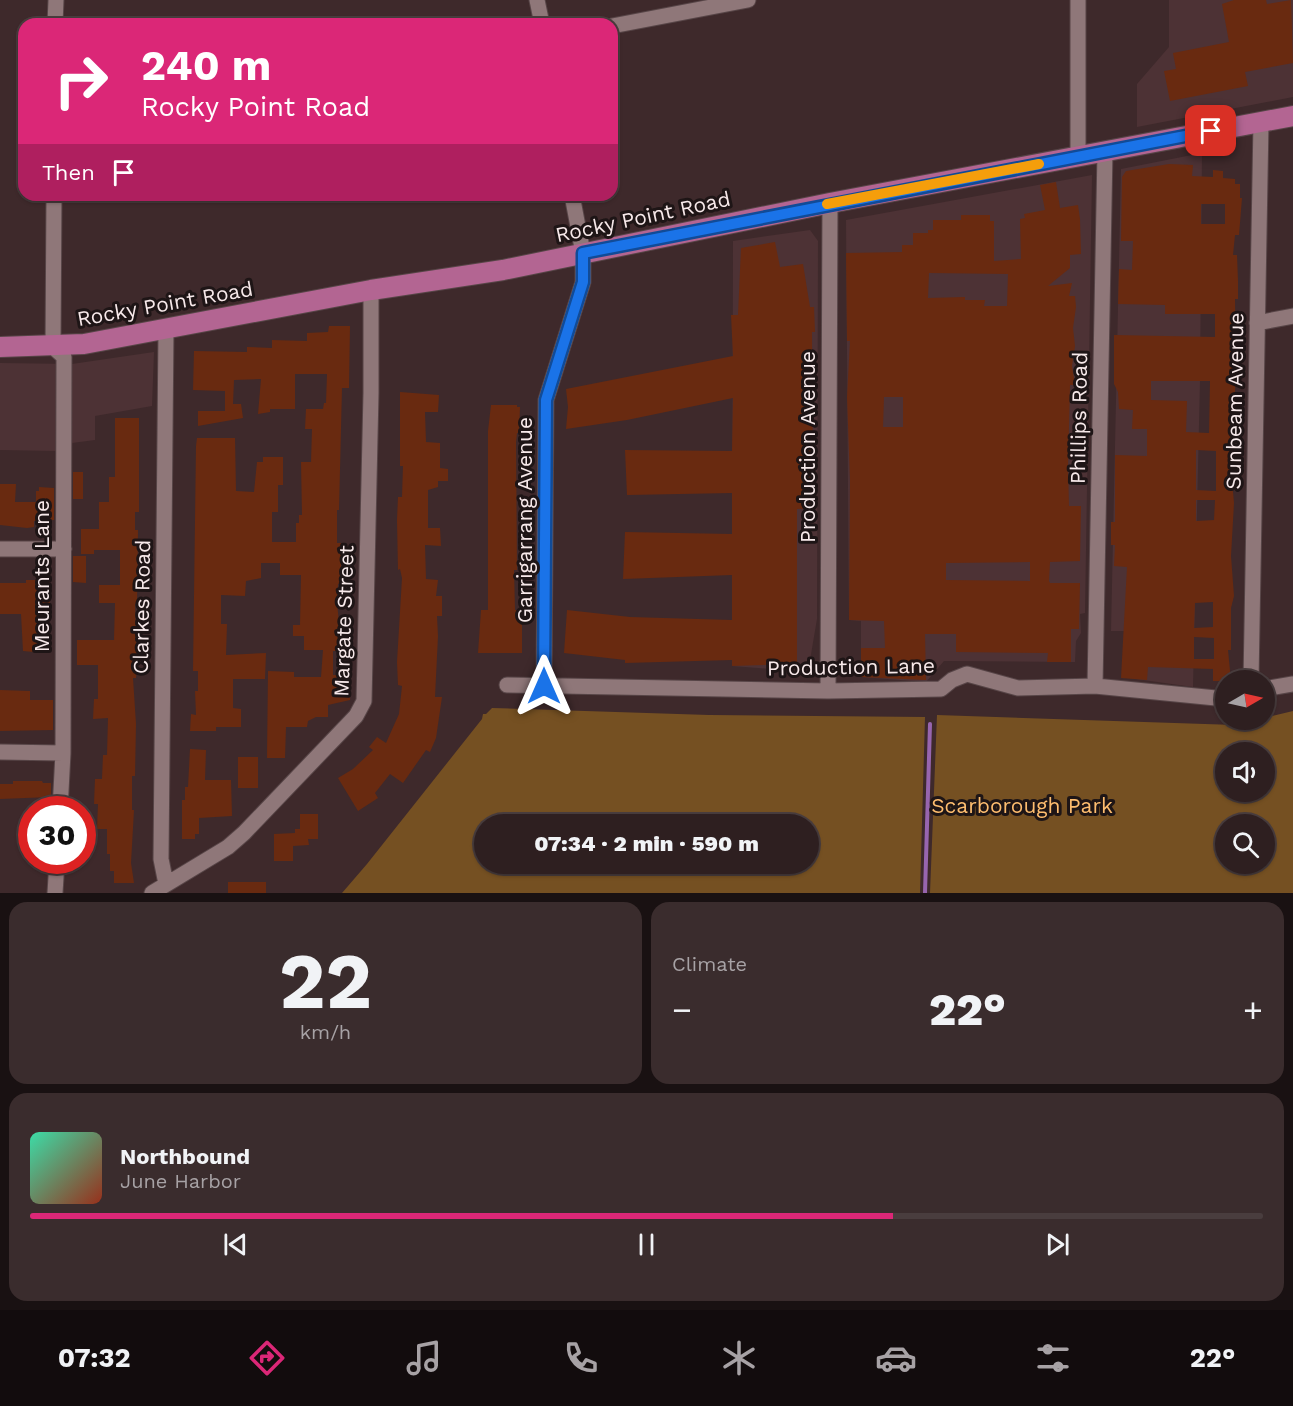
<!DOCTYPE html>
<html lang="en">
<head>
<meta charset="utf-8">
<style>
  :root { --surface:#2e1f20; --page:#3a2c2d; --text:#f1f3f6; --muted:#a7a2a5; --line:#493d3e; --accent:#db2777 }
  body { margin:0; font-family:"Work Sans",sans-serif; background:var(--page); color:var(--text); height:100vh; display:flex; flex-direction:column; font-size:22px; white-space:nowrap }
  * { box-sizing:border-box; margin:0 }
  p { font-size:20px; color:var(--muted) }
  .icon { flex:none; width:33px; height:33px; fill:none; stroke:currentColor; stroke-width:2; stroke-linecap:round; stroke-linejoin:round }
  .map { position:relative; height:893px; overflow:hidden }
  .side { display:flex; flex-direction:column; gap:9px; padding:9px; background:#191112; flex:1 }
  .side>* { flex:none }
  .hud { position:absolute; left:18px; top:18px; width:600px; height:183px; border-radius:18px; box-shadow:0 2px 4px #0004,0 0 0 2px var(--line); background:#db2777; color:#fff; overflow:hidden }
  .needle { width:39px; rotate:81deg }
  .tools { position:absolute; left:1215px; top:670px; display:grid; gap:12px }
  .tools a { display:grid; place-items:center; width:60px; height:60px; border-radius:50%; background:var(--surface); box-shadow:0 2px 4px #0004,0 0 0 2px var(--line); font-size:30px }
  .speed { position:absolute; left:18px; top:796px; display:flex; gap:12px; font-size:30px; font-weight:700; text-align:center }
  .speed>* { display:grid; place-content:center; width:78px; height:78px; border-radius:50%; background:var(--surface); box-shadow:0 2px 4px #0004,0 0 0 2px var(--line); line-height:1 }
  .speed .limit { border:9px solid #d22; background:#fff; color:#111 }
  .pin { position:absolute; display:grid; place-items:center; width:51px; height:51px; color:#fff; margin:-26px; border-radius:12px; box-shadow:0 3px 9px #0006 }
  .me { position:absolute; width:66px; margin:-33px; rotate:0deg; stroke-linejoin:round; filter:drop-shadow(0 0 4px #0008) }
  .turn { display:flex; align-items:center; gap:21px; height:126px; padding:0 24px; font-size:27px }
  .turn .icon { width:78px; height:78px; stroke-width:2.5 }
  .turn b { display:block; font-size:42px; line-height:51px }
  .then { display:flex; align-items:center; height:57px; padding:0 24px; background:#0003; gap:12px; font-size:22px }
  .big { font-size:45px; font-weight:800; line-height:1.1 }
  .side .tile { flex:1; display:flex; flex-direction:column; justify-content:center; gap:9px; min-width:0; padding:0 21px; border-radius:18px; background:var(--page) }
  .side .dial { align-items:center; gap:0 }
  .dial b { font-size:78px; line-height:1 }
  .song { display:flex; align-items:center; gap:18px }
  .cover { width:72px; height:72px; border-radius:9px; background:linear-gradient(135deg,hsl(160 70% 55%),hsl(10 70% 35%)) }
  .played { height:6px; border-radius:3px; background:linear-gradient(90deg,var(--accent) 70%,var(--line) 70%) }
  .keys { display:flex; justify-content:space-around; direction:ltr }
  .heat { display:flex; justify-content:space-between; align-items:center; font-size:33px; direction:ltr }
  .side .tiles { flex:1; display:grid; gap:9px; grid-template-columns:1fr 1fr }
  .tile:last-child { grid-column:span 2 }
  .trip { position:absolute; left:474px; top:814px; width:345px; height:60px; border-radius:30px; background:var(--surface); box-shadow:0 2px 4px #0004,0 0 0 2px var(--line); font-weight:800; line-height:60px; text-align:center }
  .tab-bar { display:flex; height:96px; justify-content:space-around; align-items:center; background:#120c0d; color:var(--muted) }
  .tab-bar .icon { width:42px; height:42px }
  .tab-bar .current { color:var(--accent) }
  .tab-bar b { font-size:27px; color:var(--text) }
  .map>svg:first-child { display:block }
</style>
</head>
<body>
<div class="map">
<svg width="1293" height="893" viewBox="0 0 1293 893">
  <rect width="100%" height="100%" fill="#3e292b"/>
  <path fill="#4d3235" d="M1169,0h124v97l-156,30v-43l32,-37z
    M1202,153l-2,228 -7,306 -71,-10 2,-46h-13l10,-462z
    M1092,175l-7,438 -5,1 1,19 -5,8 -1,21 -131,-1 -18,21 -65,-5v-56l-12,-1 -3,-400z
    M810,230l8,11 -1,378 -9,53 -76,-6 1,-425z
    M154,352l-2,54 -57,10v24l-23,3 -16,8 -56,-1v-87l72,1z"/>
  <path fill="#755022" fill-rule="evenodd" d="M492,708l217,7 216,2 -5,176h-578l25,-29 115,-145 1,-5h3zM484,825h324v39h-324z
    M1293,711v182h-363l7,-178 298,10zM1226,753h38v39h-38zM1226,825h38v39h-38z"/>
  <g fill="none" stroke-linecap="round" stroke-linejoin="round">
    <path stroke="#9765af" stroke-width="4" d="M925,893l5,-169"/>
  </g>
  <path fill="#692a10" fill-rule="evenodd" d="M1234,0h32l1,4 24,-4 2,63 -48,9 3,14 -78,15 -6,-30 12,-2 -3,-16 56,-11 -7,-38z
    M1169,164l24,1 -1,11 21,1v-7l10,1v7l12,1v5h5v14h2l-3,37h-4l-2,20h4l1,26v18h-3l1,71 -3,65h2v9l-3,36 2,23 -3,53 3,40 -3,12v42h-3l3,31h-18v-12l-65,-2 -1,13 -26,-2 6,-111 -13,-1 1,-21h-4v-23h4v-67l32,1v-27h-15l1,-19 -14,-1 -1,-17 -4,-8v-49l101,2v-23h-50v-9l-47,-1 1,-35 13,1 1,-29h-12l1,-64 4,-6zM1201,204h24v20h-24zM1151,381h59l-1,52 -23,-1 1,-31 -36,-1zM1196,450l20,1v40l-20,-1zM1196,500h19l-1,20 -18,1zM1213,602v25l-19,1 1,-25zM1194,637l20,1v21h-20z
    M1056,182l4,26 18,-3 2,14 1,35 -11,1v13l-22,18 24,-3 -3,13h6l1,11 -3,21 2,18 -3,20 3,19h-5l-2,82 1,39h12l-1,55 -30,1 -1,19 1,2h30l-1,46h-8v33h-24l1,-9 -92,-1v-18h-31l1,46 -65,-3v-29h24l-1,-27 -35,-1 1,-139 -3,-84 3,-56h-3l-1,-88 56,-1v-7h11v-12h15v-3h5v-10h28v-5h29v6h4v40l27,-2 -1,-40 5,-1 -1,-4 21,-4 -5,-25zM929,273l79,1 -1,32h-23l1,-6h-20v-3l-37,1zM884,397h19v30h-20zM1030,562v19l-84,-1v-17z
    M775,242l5,25 23,-3 7,43h4l1,25h-3l1,176 -16,1v155l-65,2v-6l-107,3v-3l-61,-7 3,-43 63,7 102,3v-45l-109,4 2,-47 107,2v-41l-105,2 -2,-45 107,1 1,-53 -106,22 -61,9 2,-22 -2,-18 167,-33 -2,-41h7l3,-67z
    M329,326h21l-1,62h-7l-3,122h-2v33h4v41h-3l-1,19 4,39 -1,9h-7v24h10l7,5v20l-22,5v12h-12l-8,4 -1,6h-21l-1,31h-18l1,-87 26,1v5h27l2,-27h-19v-14h-11v-11h7l1,-50h-21v-12h-19v15l-15,3 -1,15 -24,-1v29h6l-1,31 40,-2 -1,26h-32v29l8,1v18h-25v4h-26l1,-17 5,1 -1,-24h3v-20h-5l3,-225 1,-8h38l1,53 18,1 3,-30h6v-5h20v28h-5v27h-6v30h24v-19h3v-8h3l-1,-53h10l1,-33h-7l1,-20h17l1,-6h2l1,-29h-32v35h-25v3l-12,2 3,-35 -27,1 -1,24h8l2,14 -45,8v-15h27v-20l-32,-1 1,-39 53,1v-5l25,1v-8l35,1v-8l21,-1z
    M400,392l39,3 -1,17h-13l1,30 14,1v25l8,1v12h-10v6l-10,3v38h12l1,18 -16,-1 1,34 12,1 -2,16h6v20h-5l1,20 -3,61h7l-6,41 -6,14 -4,-2 -23,33 -13,-9 -15,19 3,5 -20,13 -20,-33 15,-9 20,-19 -4,-3 8,-10 9,6 13,-29 3,-28 -4,-1 -1,-23 5,-84 -2,-9 -2,1 -1,-50 1,-23h4l1,-31h-3z
    M491,405h26v2h3l-1,26h-2l-1,9 1,128h-3l1,40h5v14l2,1v28h-44l3,-43h7v-179z
    M115,418h24v94h-4v18h3l-1,74h-2l2,61 -1,13h-3l3,46 -1,52h-3v34h2l-3,53 3,20h-20v-12h-4v-17h-3v-25h-10l1,-25h-4l1,-25h7l1,-24h4l1,-37 -15,1 1,-20h4v-34h-21v-25h37l1,-37h-16v-18h21v-35h-26v4h-13v-25h18v-27h10v-25h6z
    M73,472h10v27h-10z
    M0,484h16l-1,18h21v-11h3v-4l15,1v32l-20,1v6l-7,1 -27,-3z
    M73,556h13v27l-13,-1z
    M26,580h24v41h-5v32l-22,-2 -2,-37h-21v-31h26z
    M0,690l30,1v9h23v30l-53,1z
    M190,749l16,1 -1,30h26l1,36 -33,2v16h-4v5h-13v-39h3v-13h3z
    M238,757h20v31h-20z
    M13,781h29l1,2h8v14l-51,2v-15h13z
    M300,814h18v25h-10l1,6 -16,1v15h-19v-27l21,-1v-4h5z
    M228,882h38v11h-38z"/>
  <g fill="none" stroke-linecap="round" stroke-linejoin="round">
    <g stroke="#574547" stroke-width="17">
      <path id="minor" d="M537,0l5,24
        M1078,0v156
        M55,24l1,-24
        M612,26l136,-26
        M54,195l-1,152 11,10 -1,396 -3,57
        M1257,323l36,-7
        M166,329l-5,530 5,25
        M0,549h64
        M1251,681l10,-559
        M507,685l321,6 113,-2 11,-9 15,-6 51,14 77,-2 131,13
        M544,686l2,-286 37,-118v-29l-11,-58
        M1095,686l10,-535
        M1264,689l29,-5
        M828,691l2,-488
        M0,752l63,1
        M55,893l2,-32
        M152,893l76,-46 16,-14 112,-117 8,-15 7,-308v-103"/>
    </g>
    <g stroke="#574547" stroke-width="22">
      <path id="major" d="M0,347l84,-3 287,-54 132,-20 327,-67 463,-87"/>
    </g>
    <use href="#minor" stroke="#8f7779" stroke-width="15"/>
    <use href="#major" stroke="#b36592" stroke-width="20"/>
  </g>
  <g fill="none" stroke-linecap="round" stroke-linejoin="round">
    <g stroke="#114b97" stroke-width="15">
      <path id="route" d="M544,686l2,-286 37,-118v-29l628,-122"/>
    </g>
    <use href="#route" stroke="#1a73e8" stroke-width="10"/>
    <path stroke="#f59e0b" stroke-width="10" d="M827,204l212,-40"/>
  </g>
  <g text-anchor="middle" stroke-width="6" stroke-linejoin="round" paint-order="stroke">
    <g font-size="21" fill="#f7e9ea" stroke="#1e1516">
      <text transform="translate(643 217) rotate(-12)" y="7">Rocky Point Road</text>
      <text transform="translate(165 304) rotate(-10)" y="7">Rocky Point Road</text>
      <text transform="translate(1235 401) rotate(-89)" y="7">Sunbeam Avenue</text>
      <text transform="translate(1079 418) rotate(-89)" y="7">Phillips Road</text>
      <text transform="translate(808 447) rotate(-90)" y="7">Production Avenue</text>
      <text transform="translate(525 520) rotate(-90)" y="7">Garrigarrang Avenue</text>
      <text transform="translate(42 576) rotate(-90)" y="7">Meurants Lane</text>
      <text transform="translate(142 607) rotate(-89)" y="7">Clarkes Road</text>
      <text transform="translate(344 621) rotate(-88)" y="7">Margate Street</text>
      <text transform="translate(851 667) rotate(-1)" y="7">Production Lane</text>
    </g>
    <g font-size="21" fill="#febd6f" stroke="#1e1516">
      <text x="1022" y="813">Scarborough Park</text>
    </g>
  </g>
</svg>
<div class="tools">
<a><svg class="needle" viewBox="-14 -14 28 28"><path d="M0-13l5 13h-10z" fill="#e53935"/><path d="M0 13l5-13h-10z" fill="#a7a2a5"/></svg></a>
<a><svg class="icon" aria-label="sound" viewBox="0 0 24 24"><path d="M4 9h4l5-4v14l-5-4H4zM17 9q2 3 0 6"/></svg></a>
<a><svg class="icon" aria-label="search" viewBox="0 0 24 24"><circle cx="10" cy="10" r="6"/><path d="M15 15l6 6"/></svg></a>
</div>
<div class="speed"><div class="limit">30</div></div>
<div class="pin" style="left:1211px;top:131px;background:#d93025"><svg class="icon" aria-label="arrive" viewBox="0 0 24 24"><path d="M6 21V4h12l-3 4 3 4H6"/></svg></div>
<svg class="me" style="left:544px;top:686px" viewBox="-20 -20 40 40"><path d="M0-17L14 15 0 8-14 15z" fill="#1a73e8" stroke="#fff" stroke-width="4"/></svg>
<div class="trip">07:34 · 2 min · 590 m</div>
<div class="hud">
<div class="turn"><svg class="icon" aria-label="right" viewBox="0 0 24 24"><path d="M7 20v-9h11M14 6l5 5-5 5"/></svg><div><b>240 m</b>Rocky Point Road</div></div>
<div class="then">Then<svg class="icon" aria-label="arrive" viewBox="0 0 24 24"><path d="M6 21V4h12l-3 4 3 4H6"/></svg></div>
</div>
</div>
<section class="side">
<div class="tiles">
<div class="tile dial"><b>22</b><p>km/h</p></div>
<div class="tile"><p>Climate</p>
<div class="heat"><a>−</a><b class="big">22°</b><a>+</a></div>
</div>
<div class="tile">
<div class="song"><i class="cover"></i><div><b>Northbound</b><p>June Harbor</p></div></div>
<div class="played"></div>
<div class="keys"><svg class="icon" aria-label="previous" viewBox="0 0 24 24"><path d="M18 5L8 12l10 7zM5 5v14"/></svg><svg class="icon" aria-label="pause" viewBox="0 0 24 24"><path d="M8 5v14M16 5v14"/></svg><svg class="icon" aria-label="next" viewBox="0 0 24 24"><path d="M6 5l10 7-10 7zM19 5v14"/></svg></div>
</div>
</div>
</section>
<nav class="tab-bar">
<b>07:32</b>
<svg class="icon current" aria-label="directions" viewBox="0 0 24 24"><path d="M12 3l9 9-9 9-9-9zM9 14v-3h6M13 9l2 2-2 2"/></svg>
<svg class="icon" aria-label="music" viewBox="0 0 24 24"><path d="M9 18V5l10-2v13"/><circle cx="6" cy="18" r="3"/><circle cx="16" cy="16" r="3"/></svg>
<svg class="icon" aria-label="phone" viewBox="0 0 24 24"><path d="M5 4h4l2 5-3 2q2 4 5 5l2-3 5 2v4C11 20 4 13 5 4z"/></svg>
<svg class="icon" aria-label="climate" viewBox="0 0 24 24"><path d="M12 3v18M4 7l16 10M4 17L20 7"/></svg>
<svg class="icon" aria-label="car" viewBox="0 0 24 24"><path d="M5 17H2v-5l4-1 3-4h7l3 4 3 1v5h-3M9 17h6M6 11h13"/><circle cx="7" cy="17" r="2"/><circle cx="17" cy="17" r="2"/></svg>
<svg class="icon" aria-label="filters" viewBox="0 0 24 24"><path d="M4 7h16M4 17h16"/><circle cx="9" cy="7" r="2"/><circle cx="15" cy="17" r="2"/></svg>
<b>22°</b>
</nav>
</body>
</html>
